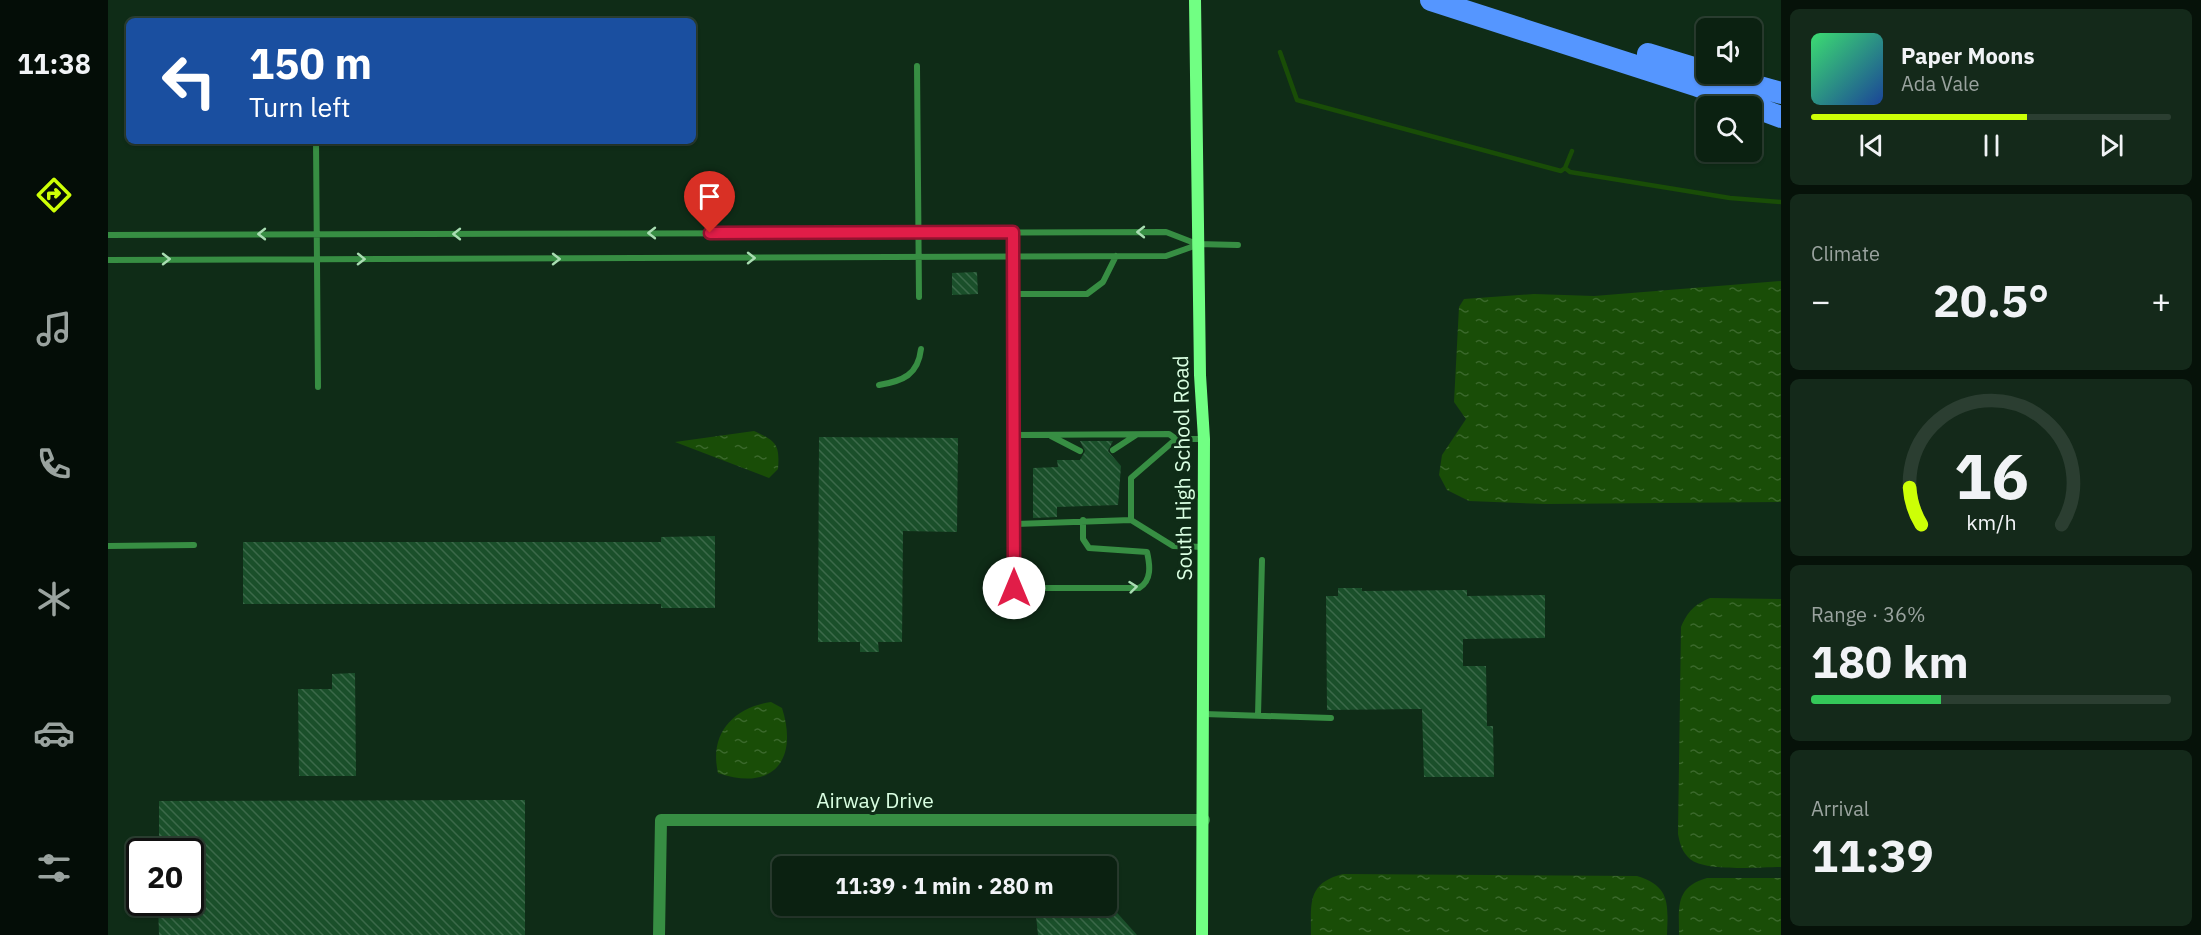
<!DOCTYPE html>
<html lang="en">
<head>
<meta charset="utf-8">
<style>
  :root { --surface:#0b2111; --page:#14291a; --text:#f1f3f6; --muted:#9aa39f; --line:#2b3e31; --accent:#cdff06 }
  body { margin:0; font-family:"IBM Plex Sans",sans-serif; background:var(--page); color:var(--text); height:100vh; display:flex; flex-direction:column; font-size:22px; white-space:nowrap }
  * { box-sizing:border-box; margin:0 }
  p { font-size:20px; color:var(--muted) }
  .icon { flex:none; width:33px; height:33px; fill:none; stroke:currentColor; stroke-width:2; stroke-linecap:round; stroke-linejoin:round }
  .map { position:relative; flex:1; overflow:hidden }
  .details { display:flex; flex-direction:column; gap:9px; padding:9px; background:#061209; width:420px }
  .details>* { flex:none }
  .top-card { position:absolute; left:18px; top:18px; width:570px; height:126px; border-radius:9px; box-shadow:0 2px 4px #0004,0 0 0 2px var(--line); background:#1a4fa0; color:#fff; overflow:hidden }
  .buttons { position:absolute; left:1588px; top:18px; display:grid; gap:12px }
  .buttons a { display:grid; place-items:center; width:66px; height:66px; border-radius:9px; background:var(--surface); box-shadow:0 2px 4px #0004,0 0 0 2px var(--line); font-size:30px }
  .speed { position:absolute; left:18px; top:838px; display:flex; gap:12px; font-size:30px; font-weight:700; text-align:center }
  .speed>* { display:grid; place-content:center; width:78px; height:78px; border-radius:50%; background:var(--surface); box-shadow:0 2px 4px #0004,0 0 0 2px var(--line); line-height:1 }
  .speed .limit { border:3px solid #111; border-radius:9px; background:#fff; color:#111 }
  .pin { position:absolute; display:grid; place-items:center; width:51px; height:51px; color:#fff; margin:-62px -26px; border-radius:50% 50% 50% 0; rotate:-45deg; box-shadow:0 0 6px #0007 }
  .pin .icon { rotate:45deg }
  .me { position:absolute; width:66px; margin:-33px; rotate:0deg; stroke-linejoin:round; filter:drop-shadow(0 0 4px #0008) }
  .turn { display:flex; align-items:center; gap:21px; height:126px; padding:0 24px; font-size:27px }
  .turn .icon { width:78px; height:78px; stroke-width:2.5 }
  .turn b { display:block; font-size:42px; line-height:51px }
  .big { font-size:45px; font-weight:700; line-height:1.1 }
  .details .tile { flex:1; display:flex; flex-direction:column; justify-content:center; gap:9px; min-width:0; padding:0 21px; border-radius:9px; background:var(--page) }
  .details .dial { align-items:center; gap:0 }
  .dial svg { height:156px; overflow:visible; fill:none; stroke:var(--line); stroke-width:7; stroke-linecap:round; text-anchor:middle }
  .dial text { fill:var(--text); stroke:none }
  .song { display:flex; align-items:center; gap:18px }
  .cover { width:72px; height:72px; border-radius:9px; background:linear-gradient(135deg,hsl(140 70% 55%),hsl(220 70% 35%)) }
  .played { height:6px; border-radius:3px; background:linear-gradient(90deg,var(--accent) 60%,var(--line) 60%) }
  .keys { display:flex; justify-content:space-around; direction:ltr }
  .heat { display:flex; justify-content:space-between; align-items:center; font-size:33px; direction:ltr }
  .charge { height:9px; border-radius:4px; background:linear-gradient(90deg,#34c759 36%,var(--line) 0) }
  .trip { position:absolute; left:664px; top:856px; width:345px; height:60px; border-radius:9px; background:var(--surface); box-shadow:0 2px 4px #0004,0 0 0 2px var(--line); font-weight:700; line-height:60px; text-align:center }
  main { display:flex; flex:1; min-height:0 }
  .tabs { display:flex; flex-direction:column; width:108px; justify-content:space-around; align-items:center; background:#040d07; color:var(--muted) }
  .tabs .icon { width:42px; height:42px }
  .tabs .selected { color:var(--accent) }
  .tabs b { font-size:27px; color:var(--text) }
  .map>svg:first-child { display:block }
</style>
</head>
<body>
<main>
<nav class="tabs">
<b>11:38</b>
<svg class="icon selected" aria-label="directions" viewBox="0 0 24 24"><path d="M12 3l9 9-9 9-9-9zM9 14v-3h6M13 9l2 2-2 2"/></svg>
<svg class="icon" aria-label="music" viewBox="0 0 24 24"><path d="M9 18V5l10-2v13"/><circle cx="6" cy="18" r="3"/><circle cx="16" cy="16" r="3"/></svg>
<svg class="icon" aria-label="phone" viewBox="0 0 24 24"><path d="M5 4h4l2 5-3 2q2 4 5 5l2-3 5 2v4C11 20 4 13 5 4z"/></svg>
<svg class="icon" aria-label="climate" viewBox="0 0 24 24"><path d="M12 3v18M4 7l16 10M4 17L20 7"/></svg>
<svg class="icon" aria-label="car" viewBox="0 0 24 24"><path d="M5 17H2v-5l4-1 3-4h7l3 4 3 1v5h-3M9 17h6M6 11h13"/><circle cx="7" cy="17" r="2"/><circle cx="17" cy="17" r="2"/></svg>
<svg class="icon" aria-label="filters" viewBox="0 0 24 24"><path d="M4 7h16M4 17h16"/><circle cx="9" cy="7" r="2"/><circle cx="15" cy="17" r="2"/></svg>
</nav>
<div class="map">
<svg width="1673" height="935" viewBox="0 0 1673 935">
  <defs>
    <pattern id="water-ripples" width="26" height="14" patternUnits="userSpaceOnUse" patternTransform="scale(1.5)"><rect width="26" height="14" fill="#194d07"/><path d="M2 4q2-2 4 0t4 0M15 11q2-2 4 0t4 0" fill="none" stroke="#3a682b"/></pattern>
    <pattern id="building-back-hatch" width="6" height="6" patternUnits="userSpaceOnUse" patternTransform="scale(1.5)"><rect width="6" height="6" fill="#1a4f2a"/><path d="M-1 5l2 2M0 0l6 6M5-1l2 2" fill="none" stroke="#3b6949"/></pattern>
  </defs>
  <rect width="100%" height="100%" fill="#0f2c17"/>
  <path fill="url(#water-ripples)" d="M1673,281v221l-235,2 -77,-3 -22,-11 -8,-15 3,-20 24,-36 -12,-17 5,-95 5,-8 70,-5 60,2z
    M646,431c22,10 26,13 24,38l-9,9 -94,-36z
    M1602,598l71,1v268c-20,0 -76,5 -91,-8 -8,-7 -10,-15 -12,-25l3,-207c7,-16 13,-22 29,-29z
    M663,702l11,6c17,53 -10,84 -64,65 -9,-39 15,-65 53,-71z
    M1235,874l294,2c34,10 31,29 30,59h-356c0,-32 -4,-52 32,-61z
    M1599,878h74v57h-102c0,-28 -4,-48 28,-57z"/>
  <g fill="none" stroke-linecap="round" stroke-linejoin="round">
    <path stroke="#194d07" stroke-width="4.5" d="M1172,52l17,48 264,71 4,-3 5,4 160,26 51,4
      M1457,168l7,-17"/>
  </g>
  <path fill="url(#building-back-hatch)" d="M869,272l1,22 -26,1v-22z
    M711,437l139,1 -1,94 -54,-1 -1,111h-24l1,10h-19v-10h-42z
    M972,441h33l-5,10 13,15 -3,39 -61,2v10l-24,1v-50l25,-1 -1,-7h23l5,-9z
    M607,536v72h-54v-4h-418v-62h418v-5z
    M1230,588h24v3l105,-1v6l78,-1v43l-82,1v27h23l1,60h6l1,51h-70l-2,-68 -95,1 -1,-114h12z
    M247,673l1,103h-57l-1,-87h34v-15z
    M417,800v135h-366l-1,-32h32v-51h-31v-51z
    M927,906h76l26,29h-99z"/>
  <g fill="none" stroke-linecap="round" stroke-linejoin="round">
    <path stroke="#378e43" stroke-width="6" d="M809,66l2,231
      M208,141l2,246
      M905,232l1,356h125c13,-7 11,-23 8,-36l-58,-4 -6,-9v-19
      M0,235l1058,-3 31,12 41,1
      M0,260l1058,-4 31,-11
      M905,294h74l16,-12 13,-26
      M771,385c24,-4 39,-10 42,-36
      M906,435l155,-1 7,5
      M943,436l29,15
      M1096,439h-28l-45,39v42l42,26 32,1
      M1005,450l23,-15
      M906,524l117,-4
      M0,546l86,-1
      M1096,714l127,4
      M1150,715l4,-155"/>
    <path stroke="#378e43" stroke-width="12" d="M551,935l2,-115h543"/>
    <path stroke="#71ff83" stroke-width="12" d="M1087,0l5,375 4,64 -2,496"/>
    <path stroke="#5596ff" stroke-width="22" d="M1323,0l264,85 86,32
      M1540,54l59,18
      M1605,74l68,19"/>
  </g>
  <defs><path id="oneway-chevron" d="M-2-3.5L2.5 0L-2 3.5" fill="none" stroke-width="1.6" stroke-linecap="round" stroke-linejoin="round" transform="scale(1.5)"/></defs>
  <g stroke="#a9ddb2">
    <use href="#oneway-chevron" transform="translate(1033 232) rotate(-180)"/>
    <use href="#oneway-chevron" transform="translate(544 233) rotate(180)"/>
    <use href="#oneway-chevron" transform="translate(154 234) rotate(180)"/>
    <use href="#oneway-chevron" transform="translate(349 234) rotate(180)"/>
    <use href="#oneway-chevron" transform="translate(643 258)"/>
    <use href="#oneway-chevron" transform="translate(58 259)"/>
    <use href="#oneway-chevron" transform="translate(253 259) rotate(1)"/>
    <use href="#oneway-chevron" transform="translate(448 259)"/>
    <use href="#oneway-chevron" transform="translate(1025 587) rotate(-6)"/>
  </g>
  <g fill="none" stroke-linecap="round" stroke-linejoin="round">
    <g stroke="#92132f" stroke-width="15">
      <path id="route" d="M602,233l303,-1 1,356"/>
    </g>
    <use href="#route" stroke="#e11d48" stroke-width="10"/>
  </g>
  <g text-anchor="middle" stroke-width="6" stroke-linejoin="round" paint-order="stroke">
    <g font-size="21" fill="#daffe2" stroke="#0f2c17">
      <text transform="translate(1075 468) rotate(-91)" y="7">South High School Road</text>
      <text x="767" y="808">Airway Drive</text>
    </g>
  </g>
</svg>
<div class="buttons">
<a><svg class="icon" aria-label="sound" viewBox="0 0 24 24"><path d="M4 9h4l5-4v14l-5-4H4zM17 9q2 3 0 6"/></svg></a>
<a><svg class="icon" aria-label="search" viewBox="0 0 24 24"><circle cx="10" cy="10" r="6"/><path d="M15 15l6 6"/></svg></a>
</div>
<div class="speed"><div class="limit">20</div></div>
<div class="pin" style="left:602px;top:233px;background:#d93025"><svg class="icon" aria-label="arrive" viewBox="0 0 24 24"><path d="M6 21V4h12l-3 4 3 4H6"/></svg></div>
<svg class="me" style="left:906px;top:588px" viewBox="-20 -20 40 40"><circle r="19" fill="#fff"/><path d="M0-13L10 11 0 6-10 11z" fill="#e11d48"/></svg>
<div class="trip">11:39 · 1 min · 280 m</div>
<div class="top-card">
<div class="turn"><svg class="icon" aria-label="left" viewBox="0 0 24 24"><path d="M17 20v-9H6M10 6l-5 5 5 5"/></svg><div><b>150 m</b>Turn left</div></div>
</div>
</div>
<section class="details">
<div class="tile">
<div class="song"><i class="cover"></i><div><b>Paper Moons</b><p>Ada Vale</p></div></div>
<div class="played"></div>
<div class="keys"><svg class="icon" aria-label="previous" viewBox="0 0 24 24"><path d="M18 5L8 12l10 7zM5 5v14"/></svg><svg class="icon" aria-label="pause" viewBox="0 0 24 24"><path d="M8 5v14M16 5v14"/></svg><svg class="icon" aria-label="next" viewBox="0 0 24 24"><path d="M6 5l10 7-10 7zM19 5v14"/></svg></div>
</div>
<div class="tile"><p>Climate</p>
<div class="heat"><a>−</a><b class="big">20.5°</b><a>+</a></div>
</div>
<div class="tile dial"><svg viewBox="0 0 100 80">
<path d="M14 69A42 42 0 1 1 86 69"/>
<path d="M14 69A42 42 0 0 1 8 50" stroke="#cdff06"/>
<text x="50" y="56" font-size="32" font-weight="700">16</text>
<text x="50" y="72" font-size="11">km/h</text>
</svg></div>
<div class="tile"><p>Range · 36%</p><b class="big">180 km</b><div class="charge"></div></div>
<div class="tile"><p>Arrival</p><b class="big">11:39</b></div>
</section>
</main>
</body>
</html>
